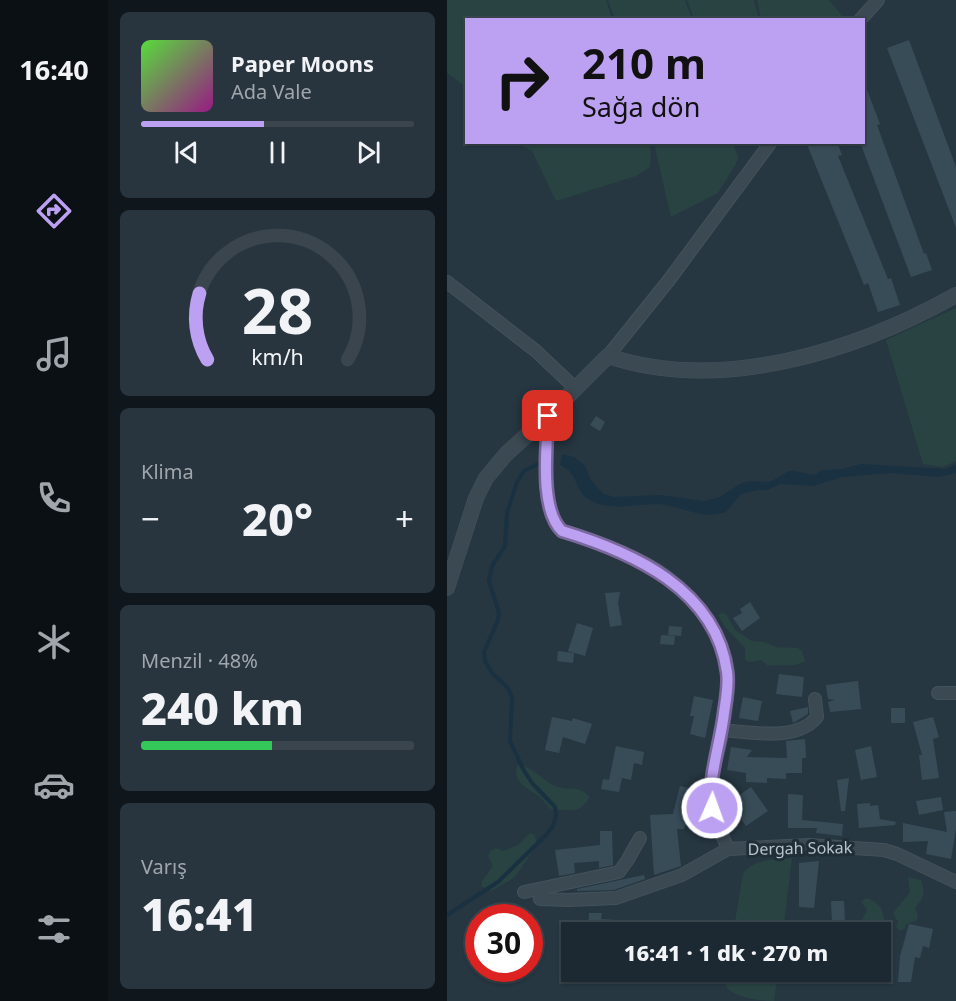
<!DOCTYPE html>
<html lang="tr">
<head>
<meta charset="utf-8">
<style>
  :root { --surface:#1c2932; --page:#29353e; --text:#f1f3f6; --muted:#a0a6ac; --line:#3a454d; --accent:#bca0f2 }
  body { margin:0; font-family:"Noto Sans",sans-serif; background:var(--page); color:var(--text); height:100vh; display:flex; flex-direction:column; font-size:22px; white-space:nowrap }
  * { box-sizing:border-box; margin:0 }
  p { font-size:20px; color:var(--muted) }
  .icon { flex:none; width:33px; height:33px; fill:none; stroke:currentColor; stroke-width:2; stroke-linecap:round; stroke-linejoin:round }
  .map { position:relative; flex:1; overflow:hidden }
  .panel { display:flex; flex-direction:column; gap:12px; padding:12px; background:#0f171c; width:339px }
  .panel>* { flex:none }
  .banner { position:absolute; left:18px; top:18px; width:400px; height:126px; border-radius:0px; box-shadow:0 2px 4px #0004,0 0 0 2px var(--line); background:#bca0f2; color:#111; overflow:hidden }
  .speed { position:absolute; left:18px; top:904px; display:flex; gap:12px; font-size:30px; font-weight:700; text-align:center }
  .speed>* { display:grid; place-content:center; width:78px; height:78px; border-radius:50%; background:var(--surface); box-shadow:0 2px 4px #0004,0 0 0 2px var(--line); line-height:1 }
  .speed .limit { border:9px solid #d22; background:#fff; color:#111 }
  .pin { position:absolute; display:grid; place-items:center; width:51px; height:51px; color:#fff; margin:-26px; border-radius:12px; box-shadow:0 3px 9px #0006 }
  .me { position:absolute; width:66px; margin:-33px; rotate:2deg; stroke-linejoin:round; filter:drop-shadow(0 0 4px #0008) }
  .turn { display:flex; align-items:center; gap:21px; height:126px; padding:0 18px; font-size:27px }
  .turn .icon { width:78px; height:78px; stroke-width:2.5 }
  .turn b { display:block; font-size:42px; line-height:51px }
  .big { font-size:45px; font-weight:800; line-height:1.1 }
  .panel .card { flex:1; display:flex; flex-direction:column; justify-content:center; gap:9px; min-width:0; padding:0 21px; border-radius:9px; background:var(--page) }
  .panel .dial { align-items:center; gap:0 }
  .dial svg { height:156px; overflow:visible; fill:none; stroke:var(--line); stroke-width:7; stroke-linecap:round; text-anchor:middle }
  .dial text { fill:var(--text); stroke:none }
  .song { display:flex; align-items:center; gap:18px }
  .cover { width:72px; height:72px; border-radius:9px; background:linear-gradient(135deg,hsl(110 70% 55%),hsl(310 70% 35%)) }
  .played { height:6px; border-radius:3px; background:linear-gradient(90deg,var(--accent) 45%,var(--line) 45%) }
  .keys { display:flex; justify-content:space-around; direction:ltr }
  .heat { display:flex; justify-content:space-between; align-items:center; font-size:33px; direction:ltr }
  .charge { height:9px; border-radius:4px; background:linear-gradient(90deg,#34c759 48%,var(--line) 0) }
  .trip { position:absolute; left:114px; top:922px; width:330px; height:60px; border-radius:0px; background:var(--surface); box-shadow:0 2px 4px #0004,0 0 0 2px var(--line); font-weight:800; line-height:60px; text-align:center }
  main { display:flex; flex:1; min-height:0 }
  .tabs { display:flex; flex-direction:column; width:108px; justify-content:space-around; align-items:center; background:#0b1014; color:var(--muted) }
  .tabs .icon { width:42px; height:42px }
  .tabs .on { color:var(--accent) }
  .tabs b { font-size:27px; color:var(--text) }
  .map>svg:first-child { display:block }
</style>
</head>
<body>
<main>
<nav class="tabs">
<b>16:40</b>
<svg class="icon on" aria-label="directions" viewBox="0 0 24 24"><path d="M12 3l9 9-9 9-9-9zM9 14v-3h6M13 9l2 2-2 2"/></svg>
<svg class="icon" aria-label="music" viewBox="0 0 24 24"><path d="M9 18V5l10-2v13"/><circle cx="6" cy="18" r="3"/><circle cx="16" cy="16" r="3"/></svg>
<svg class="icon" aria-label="phone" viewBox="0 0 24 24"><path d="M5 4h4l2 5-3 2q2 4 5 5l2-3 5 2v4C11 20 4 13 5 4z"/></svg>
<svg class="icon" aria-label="climate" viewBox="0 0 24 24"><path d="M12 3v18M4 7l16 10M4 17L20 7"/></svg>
<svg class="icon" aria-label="car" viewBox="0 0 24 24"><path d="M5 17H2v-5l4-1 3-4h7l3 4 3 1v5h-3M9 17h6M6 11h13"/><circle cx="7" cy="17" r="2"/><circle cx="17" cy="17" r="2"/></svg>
<svg class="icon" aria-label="filters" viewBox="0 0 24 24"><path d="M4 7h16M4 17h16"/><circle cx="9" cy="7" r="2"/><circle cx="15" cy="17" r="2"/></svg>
</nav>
<section class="panel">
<div class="card">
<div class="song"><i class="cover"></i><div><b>Paper Moons</b><p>Ada Vale</p></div></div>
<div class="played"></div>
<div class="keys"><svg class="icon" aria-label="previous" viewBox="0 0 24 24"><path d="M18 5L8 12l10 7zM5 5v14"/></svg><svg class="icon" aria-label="pause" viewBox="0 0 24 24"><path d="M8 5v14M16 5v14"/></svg><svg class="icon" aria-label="next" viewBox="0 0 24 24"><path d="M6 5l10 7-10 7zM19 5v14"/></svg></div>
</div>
<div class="card dial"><svg viewBox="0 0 100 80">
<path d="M14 69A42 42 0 1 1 86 69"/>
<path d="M14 69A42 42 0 0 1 10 35" stroke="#bca0f2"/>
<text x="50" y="56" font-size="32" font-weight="700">28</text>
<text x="50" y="72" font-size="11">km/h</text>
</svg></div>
<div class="card"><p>Klima</p>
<div class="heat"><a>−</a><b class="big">20°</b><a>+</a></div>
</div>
<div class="card"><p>Menzil · 48%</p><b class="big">240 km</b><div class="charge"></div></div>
<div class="card"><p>Varış</p><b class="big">16:41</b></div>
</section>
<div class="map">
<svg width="509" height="1001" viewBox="0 0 509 1001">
  <rect width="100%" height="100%" fill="#263742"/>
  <path fill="#284341" d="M0,0h159l6,19 -145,1 -1,67 -19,-14z
    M161,0h77l7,19h-77z
    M240,0h67l5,19h-65z
    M310,0h72l16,19h-84z
    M68,143h135l1,17 -2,8 -13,8 -80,25 -24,-50z
    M207,143h79l5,14 -2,7 -18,29 -47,24z
    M509,308v153l-13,6 -20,-3 -37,-124z
    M274,613l5,1 9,16 17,11 12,1 12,5 22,1 4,3 3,10c-11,7 -24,3 -37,5l-7,-6 -11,2 -5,-2v-12l-20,-21 -7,-12z
    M71,765c16,2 23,15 37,21 14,6 21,-3 35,11 -12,19 -20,12 -39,12 -4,-3 -6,-7 -10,-11 -10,-9 -31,-15 -23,-33z
    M83,833l5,2 2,10 -23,33 -23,13 -10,-5 1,-5 11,-15 -5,-10 2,-5 6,-3 7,3 15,-6z
    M345,858l-9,75h-50l10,-59c10,-16 32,-14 49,-16z
    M461,877l13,3c5,13 3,17 -6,28l3,9 -2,4 -10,3 -1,4 -5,3 -4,-4 2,-5 -5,-9 17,-21z
    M419,898c20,5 21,25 15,42v-7h-25l11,-23 -6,-8z
    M280,972h51l-4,29c-12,0 -40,-3 -47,-14 -3,-5 -1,-10 0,-15z"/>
  <path fill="#193141" d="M115,454l12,3 11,9 5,13 7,8 7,7 10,3 46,-2 44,6 16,-4 20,-13 10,-3 20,1 19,-11h6l19,4 9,-5 19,-1 19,-5 85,5 10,-5v9l-17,4 -48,-4 -49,4 -29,9 -33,-2 -12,6h-10l-17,4 -15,18c-24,9 -45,-7 -69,-8 -23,0 -48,8 -69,-5 -15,-10 -8,-25 -28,-34z"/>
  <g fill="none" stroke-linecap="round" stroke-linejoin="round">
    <path stroke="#193141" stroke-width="4" d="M0,915l51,-33 48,-47 7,-9 3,-10 -1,-9 -23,-24 -9,-14 -13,-28 2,-44 -5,-10 -15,-14 -7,-12 -1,-9 14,-32 1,-7 -10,-32 3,-15 13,-20 2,-33 10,-31 7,-11 16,-8"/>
  </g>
  <path fill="#384c58" d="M462,40l47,127v61l-69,-180z
    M417,82l16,42 -3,1 47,129 2,-1 6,17 -21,7 -51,-135h4z
    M359,142h31l5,13 -4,1 50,123 3,-1 9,27 -22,7 -10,-29 -4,2z
    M149,416l9,6 -5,9 -10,-6z
    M173,592l-2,11 4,22 -12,2 -5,-34z
    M303,602l10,16 -18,13 -9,-13 9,-5 -2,-4z
    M130,623l16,5 -8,28 -17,-5z
    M222,626l13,1 -1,9 -13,-1z
    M214,635l14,1 -1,9 -14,-1z
    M111,651l16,2 -1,10 -16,-2z
    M332,674l25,3 -2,20 -26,-3z
    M411,681l3,28 -31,3 -2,-10 7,-2 -7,-1 -2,-14z
    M247,696l19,4 -8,38 -15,-4 4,-18h-4z
    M296,697l19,4 -4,20 -19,-3z
    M361,707v7l-15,9 -3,-12z
    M444,708h14v15h-14z
    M105,717l20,4 1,-3 19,6 -7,20 -22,-7 -4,16 -14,-3z
    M486,717l6,20 -6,2 6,39 -17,2 -3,-25h3l-9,-33z
    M358,739l1,19h-4v15h-16v6l-19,-1v5l-21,-1v-9l-19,-3 4,-23 21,3 -5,7 40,1 -1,-17z
    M169,746l28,6 -2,13 -8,-2 -3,17 -9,-2 -3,14 -18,-3 2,-10 6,1z
    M424,746l6,31 -16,3 -6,-30z
    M402,778l-4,33h-4l-4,-31z
    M233,786l15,3 -3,20 -8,20h-7l4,37 -27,9 -4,-60 23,-1z
    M304,787l17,24 -22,15 -17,-24z
    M341,794l15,1 -1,25 41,4 -1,12 -26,-3 1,-5h-29z
    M494,797l2,13 -24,5 -3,-14z
    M423,803v3l8,-1 2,14 16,3 -1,3 -36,3 -2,-24z
    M509,811v18l-5,30 -25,-5 2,-13 -25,1v-19l44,9 -3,-20z
    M153,831h12l1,34 -14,3v-7l-25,2 1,10 -16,3 -4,-26 45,-5z
    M372,861l-5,47 -15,-1v-44z
    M197,875l1,4 -31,11 -37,1v-2z
    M384,901h13l1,22 -13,1z
    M142,913h13l-1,6 16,1 -1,13h-28z
    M462,924l24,5 -4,19 -6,-2 -3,12 -5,-1 -4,25h-13l2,-26z"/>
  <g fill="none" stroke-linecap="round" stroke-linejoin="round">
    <g stroke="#44525b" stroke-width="14">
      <path id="minor" d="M413,20l18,-20
        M0,282l89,69 39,37
        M161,356l61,-76 102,-138
        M101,416c-1,31 -9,93 14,115 31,10 65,21 93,38 39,25 77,71 73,120 -2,18 -4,36 -8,54 -4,19 -12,40 -9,59 2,16 11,32 17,47
        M491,693h18
        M275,730c28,2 75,12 95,-13l-2,-18
        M77,892l95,-20 8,-11 13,-23
        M93,899l28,1 48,-2 66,-23 46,-26 81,-4 75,5 13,4 59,28"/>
    </g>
    <g stroke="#44525b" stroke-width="16">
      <path id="tertiary" d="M0,588l29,-90 10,-20 20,-24 42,-38 60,-60c113,38 248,-5 348,-61"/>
    </g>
    <use href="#minor" stroke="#3b4952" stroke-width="12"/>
    <use href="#tertiary" stroke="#3b4952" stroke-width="15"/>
  </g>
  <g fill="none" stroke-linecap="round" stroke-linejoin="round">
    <g stroke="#7a689d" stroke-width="15">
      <path id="route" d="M101,416c-1,31 -9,93 14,115 70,21 154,58 165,141 2,13 -1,27 -3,41 -3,28 -17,68 -12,95"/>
    </g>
    <use href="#route" stroke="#bca0f2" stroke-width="10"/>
  </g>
  <g text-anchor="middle" stroke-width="6" stroke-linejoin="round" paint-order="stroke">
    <g font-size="16" fill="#b8c3cc" stroke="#1f2e37">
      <text transform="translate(353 848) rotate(-1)" y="6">Dergah Sokak</text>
    </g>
  </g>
</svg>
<div class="speed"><div class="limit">30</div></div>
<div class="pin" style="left:101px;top:416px;background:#d93025"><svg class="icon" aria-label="arrive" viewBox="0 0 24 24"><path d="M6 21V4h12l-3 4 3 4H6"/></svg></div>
<svg class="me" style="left:265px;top:808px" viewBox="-20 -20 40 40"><circle r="17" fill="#bca0f2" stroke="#fff" stroke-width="3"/><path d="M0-11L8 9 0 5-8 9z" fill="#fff"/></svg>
<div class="trip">16:41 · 1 dk · 270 m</div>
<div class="banner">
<div class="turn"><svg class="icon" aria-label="right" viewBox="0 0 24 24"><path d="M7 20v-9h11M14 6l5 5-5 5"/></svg><div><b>210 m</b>Sağa dön</div></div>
</div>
</div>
</main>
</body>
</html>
